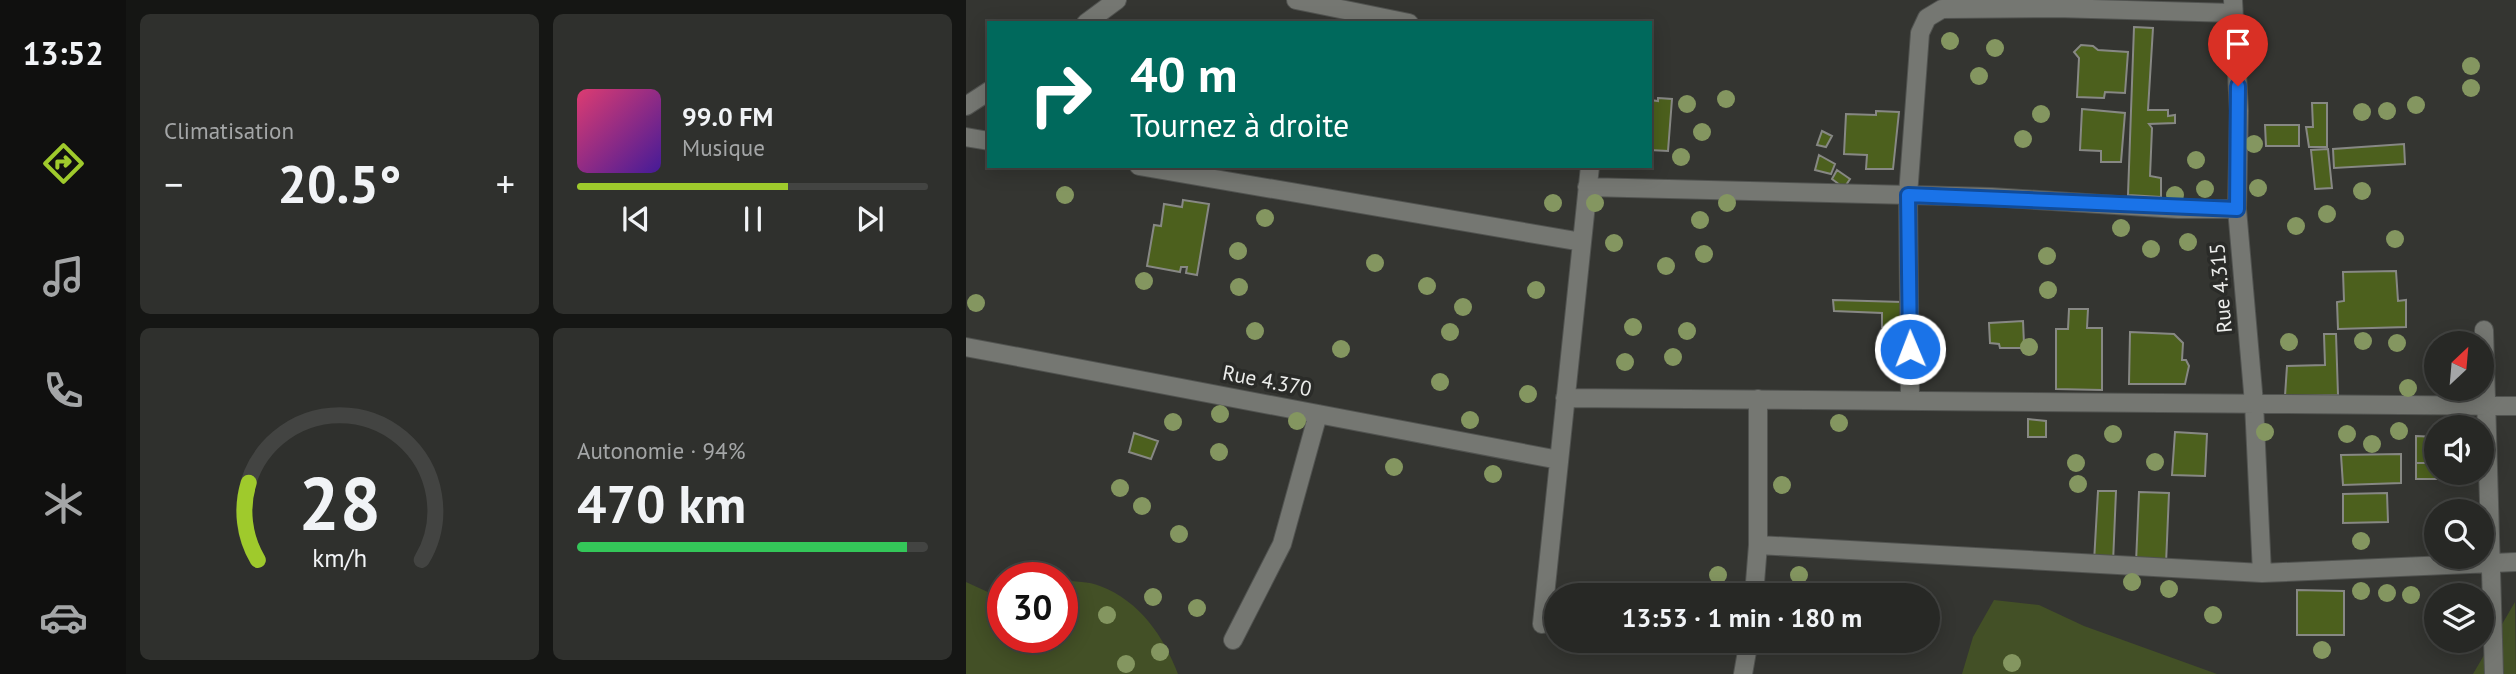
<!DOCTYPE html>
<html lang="fr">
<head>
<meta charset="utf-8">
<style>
  :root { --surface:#272825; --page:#2f302d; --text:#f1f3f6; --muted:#a4a6a7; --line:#434442; --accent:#9fca2c }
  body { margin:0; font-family:"PT Sans",sans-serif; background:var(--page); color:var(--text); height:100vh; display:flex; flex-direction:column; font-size:26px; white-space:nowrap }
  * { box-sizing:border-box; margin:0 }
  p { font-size:23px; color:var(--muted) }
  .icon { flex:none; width:38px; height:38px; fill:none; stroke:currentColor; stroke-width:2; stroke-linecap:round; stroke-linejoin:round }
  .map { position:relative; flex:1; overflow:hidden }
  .panel { display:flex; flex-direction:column; gap:14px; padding:14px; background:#151614; width:840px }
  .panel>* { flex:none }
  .guide { position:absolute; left:21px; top:21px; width:665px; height:147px; border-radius:0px; box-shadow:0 4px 18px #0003,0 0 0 2px var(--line); background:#00695c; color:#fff; overflow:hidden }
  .needle { width:46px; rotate:26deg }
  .tools { position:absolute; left:1458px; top:331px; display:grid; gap:14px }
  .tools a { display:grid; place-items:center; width:70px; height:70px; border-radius:50%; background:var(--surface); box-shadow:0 4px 18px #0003,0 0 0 2px var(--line); font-size:35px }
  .speed { position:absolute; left:21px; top:562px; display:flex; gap:14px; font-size:35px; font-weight:700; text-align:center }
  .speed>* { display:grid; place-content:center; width:91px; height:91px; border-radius:50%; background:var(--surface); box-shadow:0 4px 18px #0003,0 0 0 2px var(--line); line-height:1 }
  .speed .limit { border:10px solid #d22; background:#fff; color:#111 }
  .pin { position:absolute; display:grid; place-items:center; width:60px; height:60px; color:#fff; margin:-72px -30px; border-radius:50% 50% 50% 0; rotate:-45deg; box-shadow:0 0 7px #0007 }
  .pin .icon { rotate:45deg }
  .me { position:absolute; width:77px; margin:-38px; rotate:359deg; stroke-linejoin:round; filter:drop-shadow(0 0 5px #0008) }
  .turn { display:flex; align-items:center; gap:24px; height:147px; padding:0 28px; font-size:32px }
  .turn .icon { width:91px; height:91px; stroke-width:2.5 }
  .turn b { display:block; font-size:49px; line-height:60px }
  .big { font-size:52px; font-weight:600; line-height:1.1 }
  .panel .widget { flex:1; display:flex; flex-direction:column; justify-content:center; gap:10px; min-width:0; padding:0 24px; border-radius:10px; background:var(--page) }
  .panel .dial { align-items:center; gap:0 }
  .dial svg { height:182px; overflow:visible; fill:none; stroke:var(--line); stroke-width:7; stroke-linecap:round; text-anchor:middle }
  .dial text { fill:var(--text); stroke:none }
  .song { display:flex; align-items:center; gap:21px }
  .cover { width:84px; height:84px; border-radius:10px; background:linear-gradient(135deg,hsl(340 70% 55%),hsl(260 70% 35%)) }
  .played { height:7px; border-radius:4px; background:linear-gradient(90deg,var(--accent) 60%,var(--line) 60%) }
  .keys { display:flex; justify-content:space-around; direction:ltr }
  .heat { display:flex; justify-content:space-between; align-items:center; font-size:38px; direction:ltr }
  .charge { height:10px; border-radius:5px; background:linear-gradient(90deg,#34c759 94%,var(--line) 0) }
  .panel .tiles { flex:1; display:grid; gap:14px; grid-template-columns:repeat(2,1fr) }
  .trip { position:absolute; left:578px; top:583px; width:396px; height:70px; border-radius:35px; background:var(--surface); box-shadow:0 4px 18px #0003,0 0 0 2px var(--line); font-weight:600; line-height:70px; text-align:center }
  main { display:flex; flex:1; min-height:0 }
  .tab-bar { display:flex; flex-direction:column; width:126px; justify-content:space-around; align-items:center; background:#10100f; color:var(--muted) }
  .tab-bar .icon { width:49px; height:49px }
  .tab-bar .selected { color:var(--accent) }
  .tab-bar b { font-size:32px; color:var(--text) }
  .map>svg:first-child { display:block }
</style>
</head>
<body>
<main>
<nav class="tab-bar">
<b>13:52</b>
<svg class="icon selected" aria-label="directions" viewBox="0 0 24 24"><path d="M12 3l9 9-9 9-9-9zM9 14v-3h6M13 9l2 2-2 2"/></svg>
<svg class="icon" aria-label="music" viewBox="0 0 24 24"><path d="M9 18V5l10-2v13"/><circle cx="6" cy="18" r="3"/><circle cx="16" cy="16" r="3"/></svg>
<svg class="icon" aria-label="phone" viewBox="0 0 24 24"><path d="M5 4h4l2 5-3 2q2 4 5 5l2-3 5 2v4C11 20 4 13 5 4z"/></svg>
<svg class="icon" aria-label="climate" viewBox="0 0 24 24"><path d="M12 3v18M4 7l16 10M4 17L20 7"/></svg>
<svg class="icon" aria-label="car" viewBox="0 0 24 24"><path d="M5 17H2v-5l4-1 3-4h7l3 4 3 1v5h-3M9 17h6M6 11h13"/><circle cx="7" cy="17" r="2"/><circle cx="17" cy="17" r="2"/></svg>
</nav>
<section class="panel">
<div class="tiles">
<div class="widget"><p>Climatisation</p>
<div class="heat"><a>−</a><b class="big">20.5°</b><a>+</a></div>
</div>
<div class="widget">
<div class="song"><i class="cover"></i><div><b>99.0 FM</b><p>Musique</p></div></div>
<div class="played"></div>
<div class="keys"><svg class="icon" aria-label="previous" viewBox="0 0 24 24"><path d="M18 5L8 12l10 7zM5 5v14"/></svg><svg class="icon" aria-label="pause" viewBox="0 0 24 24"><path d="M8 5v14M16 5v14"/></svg><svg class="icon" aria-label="next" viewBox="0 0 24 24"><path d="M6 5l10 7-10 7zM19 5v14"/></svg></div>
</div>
<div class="widget dial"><svg viewBox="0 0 100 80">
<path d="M14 69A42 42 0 1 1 86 69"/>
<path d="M14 69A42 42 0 0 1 10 35" stroke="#9fca2c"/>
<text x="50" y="56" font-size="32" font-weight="700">28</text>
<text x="50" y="72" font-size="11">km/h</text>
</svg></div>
<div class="widget"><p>Autonomie · 94%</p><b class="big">470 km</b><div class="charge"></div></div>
</div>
</section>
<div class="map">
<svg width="1550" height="674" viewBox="0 0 1550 674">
  <rect width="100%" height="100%" fill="#343531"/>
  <path fill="#435026" d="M96,580c12,2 27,1 38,6 40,15 64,51 78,88h-212v-92l37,17v38h59z
    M1028,600l45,5 45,21 133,48h-255l11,-37z
    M1549,602l1,72h-43z"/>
  <path fill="#4c601d" stroke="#878884" stroke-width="2" d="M1168,27l19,1 -5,82h20v6l7,-1v8l-26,1 3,4 -2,48 11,2v19l-33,-2z
    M1115,45l12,1 5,4 30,2 -3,41 -20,-1 -1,6 -27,-1 2,-39 -5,-6z
    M692,98l14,1 -4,52 -18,-1v-50l8,1z
    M1346,103h15v44h-18l-3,-20h7z
    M1116,109l43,4 -4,49h-20v-11l-21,-1z
    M910,111l23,1 -6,57h-27l1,-14 -23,-1 2,-40 30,1z
    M1299,125h34v21h-33z
    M856,131l10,5 -6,11 -9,-2z
    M1438,144l1,20 -71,4 -1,-19z
    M1362,149l4,39 -17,1 -4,-39z
    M853,155l16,9 -4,10 -16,-4z
    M871,170l13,9 -6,9 -12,-9z
    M217,200l26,4 -12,71 -11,-2 1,-6h-6l-1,5 -33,-6 7,-41 7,1 3,-22 18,3z
    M1430,271l2,30 8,-1v27l-68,2 -1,-27 7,-1 -1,-29z
    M867,300l69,2 -1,26 -19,-1v-14l-48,-2z
    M1103,309h19l-1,19h15v62l-46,-1v-60h12z
    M1057,321l1,23 -3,4h-21l-1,-4 -9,-1 -1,-20z
    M1164,332l44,2 9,9 -1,17h4l3,6 -4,18h-56z
    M1358,334h12l2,61 -53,1 2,-30 38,-1z
    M1062,419l18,2v16h-18z
    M1209,432l32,2 -2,42 -33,-1z
    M168,433l24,8 -7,18 -22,-7z
    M1450,436l20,1v26h-20z
    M1435,454v29l-58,2 -2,-30z
    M1450,463h20l2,16h-22z
    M1472,472h30v7h-30z
    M1132,491h18l-3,72 -19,-1z
    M1173,492l30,1 -3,71 -30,-1z
    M1421,493l1,29 -45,1v-29z
    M1331,590l47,1v44h-47z"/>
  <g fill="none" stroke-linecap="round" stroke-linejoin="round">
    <g stroke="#515350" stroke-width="20">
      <path id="street" d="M330,0l113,23
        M1267,0l6,111 -2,98 17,194 8,170
        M120,23l31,-23
        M0,106l23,-15
        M0,137l23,4
        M173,166l443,76
        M621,187l404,10 187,12h59
        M1518,330l10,344
        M0,347l593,113
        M599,398l951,8
        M944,400l-2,-205 12,-162 7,-15 15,-9 114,-1 177,5
        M792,545l504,28 254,-11
        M788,595l4,-50v-146
        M576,624l48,-458
        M267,640l49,-96 36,-130
        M777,674l6,-34"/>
    </g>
    <use href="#street" stroke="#757772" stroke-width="18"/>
  </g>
  <g fill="#849660">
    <circle cx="984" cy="41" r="9"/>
    <circle cx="1029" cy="48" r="9"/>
    <circle cx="1505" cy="66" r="9"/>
    <circle cx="1013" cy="76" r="9"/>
    <circle cx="1505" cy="88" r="9"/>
    <circle cx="760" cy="99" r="9"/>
    <circle cx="721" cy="104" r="9"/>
    <circle cx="1450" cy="105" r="9"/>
    <circle cx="1421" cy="111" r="9"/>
    <circle cx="1396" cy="112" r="9"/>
    <circle cx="1075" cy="114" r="9"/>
    <circle cx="736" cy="132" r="9"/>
    <circle cx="1057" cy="139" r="9"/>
    <circle cx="1288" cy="144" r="9"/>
    <circle cx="715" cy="157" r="9"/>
    <circle cx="1230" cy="160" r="9"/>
    <circle cx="1292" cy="188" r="9"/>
    <circle cx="1239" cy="189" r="9"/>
    <circle cx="1396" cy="191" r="9"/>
    <circle cx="99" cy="195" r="9"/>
    <circle cx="1209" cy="195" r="9"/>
    <circle cx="587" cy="203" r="9"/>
    <circle cx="629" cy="203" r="9"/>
    <circle cx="761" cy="203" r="9"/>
    <circle cx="1361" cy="214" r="9"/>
    <circle cx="299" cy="218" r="9"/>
    <circle cx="734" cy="220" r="9"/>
    <circle cx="1330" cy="226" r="9"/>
    <circle cx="1155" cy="228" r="9"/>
    <circle cx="1429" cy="239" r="9"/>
    <circle cx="1222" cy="242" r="9"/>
    <circle cx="648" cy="243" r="9"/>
    <circle cx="1185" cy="249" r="9"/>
    <circle cx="272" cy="251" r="9"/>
    <circle cx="738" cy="254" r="9"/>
    <circle cx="1081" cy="256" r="9"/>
    <circle cx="409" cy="263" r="9"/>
    <circle cx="700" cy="266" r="9"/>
    <circle cx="178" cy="281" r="9"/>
    <circle cx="461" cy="286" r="9"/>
    <circle cx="273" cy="287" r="9"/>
    <circle cx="570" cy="290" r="9"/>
    <circle cx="1082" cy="290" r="9"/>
    <circle cx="10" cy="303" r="9"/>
    <circle cx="497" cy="307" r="9"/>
    <circle cx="667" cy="327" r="9"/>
    <circle cx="289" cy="331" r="9"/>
    <circle cx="721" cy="331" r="9"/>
    <circle cx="484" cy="332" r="9"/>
    <circle cx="1397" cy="341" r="9"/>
    <circle cx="1323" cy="342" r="9"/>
    <circle cx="1431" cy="343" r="9"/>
    <circle cx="1063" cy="347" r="9"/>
    <circle cx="375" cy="349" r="9"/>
    <circle cx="707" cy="357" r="9"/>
    <circle cx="659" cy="362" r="9"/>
    <circle cx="474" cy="382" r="9"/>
    <circle cx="1442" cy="388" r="9"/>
    <circle cx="562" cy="394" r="9"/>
    <circle cx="254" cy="414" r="9"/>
    <circle cx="504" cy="420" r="9"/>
    <circle cx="331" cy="421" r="9"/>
    <circle cx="207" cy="422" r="9"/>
    <circle cx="873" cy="423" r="9"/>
    <circle cx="1433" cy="431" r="9"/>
    <circle cx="1299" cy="432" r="9"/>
    <circle cx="1147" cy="434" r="9"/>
    <circle cx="1381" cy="434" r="9"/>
    <circle cx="1406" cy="444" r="9"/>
    <circle cx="253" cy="452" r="9"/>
    <circle cx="1189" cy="462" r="9"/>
    <circle cx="1110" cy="463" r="9"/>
    <circle cx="428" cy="467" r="9"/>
    <circle cx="527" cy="474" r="9"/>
    <circle cx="1112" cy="484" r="9"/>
    <circle cx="816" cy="485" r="9"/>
    <circle cx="154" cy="488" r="9"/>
    <circle cx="176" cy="506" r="9"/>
    <circle cx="213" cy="534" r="9"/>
    <circle cx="1395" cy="541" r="9"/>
    <circle cx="752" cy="575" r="9"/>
    <circle cx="833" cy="575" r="9"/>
    <circle cx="1166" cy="582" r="9"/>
    <circle cx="1203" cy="589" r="9"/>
    <circle cx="1395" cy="591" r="9"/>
    <circle cx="1421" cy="593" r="9"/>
    <circle cx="1445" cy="595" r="9"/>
    <circle cx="187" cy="597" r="9"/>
    <circle cx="231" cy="608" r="9"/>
    <circle cx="141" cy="615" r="9"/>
    <circle cx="1247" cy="615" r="9"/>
    <circle cx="1356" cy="650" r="9"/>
    <circle cx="194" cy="652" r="9"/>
    <circle cx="1046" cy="663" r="9"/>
    <circle cx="160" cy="664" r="9"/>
  </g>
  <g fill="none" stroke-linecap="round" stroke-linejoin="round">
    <g stroke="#114b97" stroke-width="18">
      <path id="route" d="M944,349l-2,-154 329,14 1,-123"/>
    </g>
    <use href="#route" stroke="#1a73e8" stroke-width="12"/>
  </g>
  <g text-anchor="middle" stroke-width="7" stroke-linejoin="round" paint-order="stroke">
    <g font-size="21" fill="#ecedeb" stroke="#2a2b28">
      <text transform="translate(1255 288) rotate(-95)" y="7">Rue 4.315</text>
      <text transform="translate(301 381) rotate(11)" y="7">Rue 4.370</text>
    </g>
  </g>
</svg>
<div class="tools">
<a><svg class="needle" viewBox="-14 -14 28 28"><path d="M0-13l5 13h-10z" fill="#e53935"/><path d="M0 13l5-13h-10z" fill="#a4a6a7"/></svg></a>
<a><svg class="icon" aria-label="sound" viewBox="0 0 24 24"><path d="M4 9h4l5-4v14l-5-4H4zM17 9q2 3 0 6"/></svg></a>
<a><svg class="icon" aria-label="search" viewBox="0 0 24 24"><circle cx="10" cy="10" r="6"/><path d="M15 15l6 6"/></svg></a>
<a><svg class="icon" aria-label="layers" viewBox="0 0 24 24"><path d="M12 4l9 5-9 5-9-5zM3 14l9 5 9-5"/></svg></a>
</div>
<div class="speed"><div class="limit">30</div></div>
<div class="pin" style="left:1272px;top:86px;background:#d93025"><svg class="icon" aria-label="arrive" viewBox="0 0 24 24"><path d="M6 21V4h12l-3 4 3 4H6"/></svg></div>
<svg class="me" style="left:944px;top:349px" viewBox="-20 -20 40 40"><circle r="17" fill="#1a73e8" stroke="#fff" stroke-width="3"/><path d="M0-11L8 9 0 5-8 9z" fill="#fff"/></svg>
<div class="trip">13:53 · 1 min · 180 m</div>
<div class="guide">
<div class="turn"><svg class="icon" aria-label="right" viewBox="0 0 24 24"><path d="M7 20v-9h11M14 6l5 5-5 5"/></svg><div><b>40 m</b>Tournez à droite</div></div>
</div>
</div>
</main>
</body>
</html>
